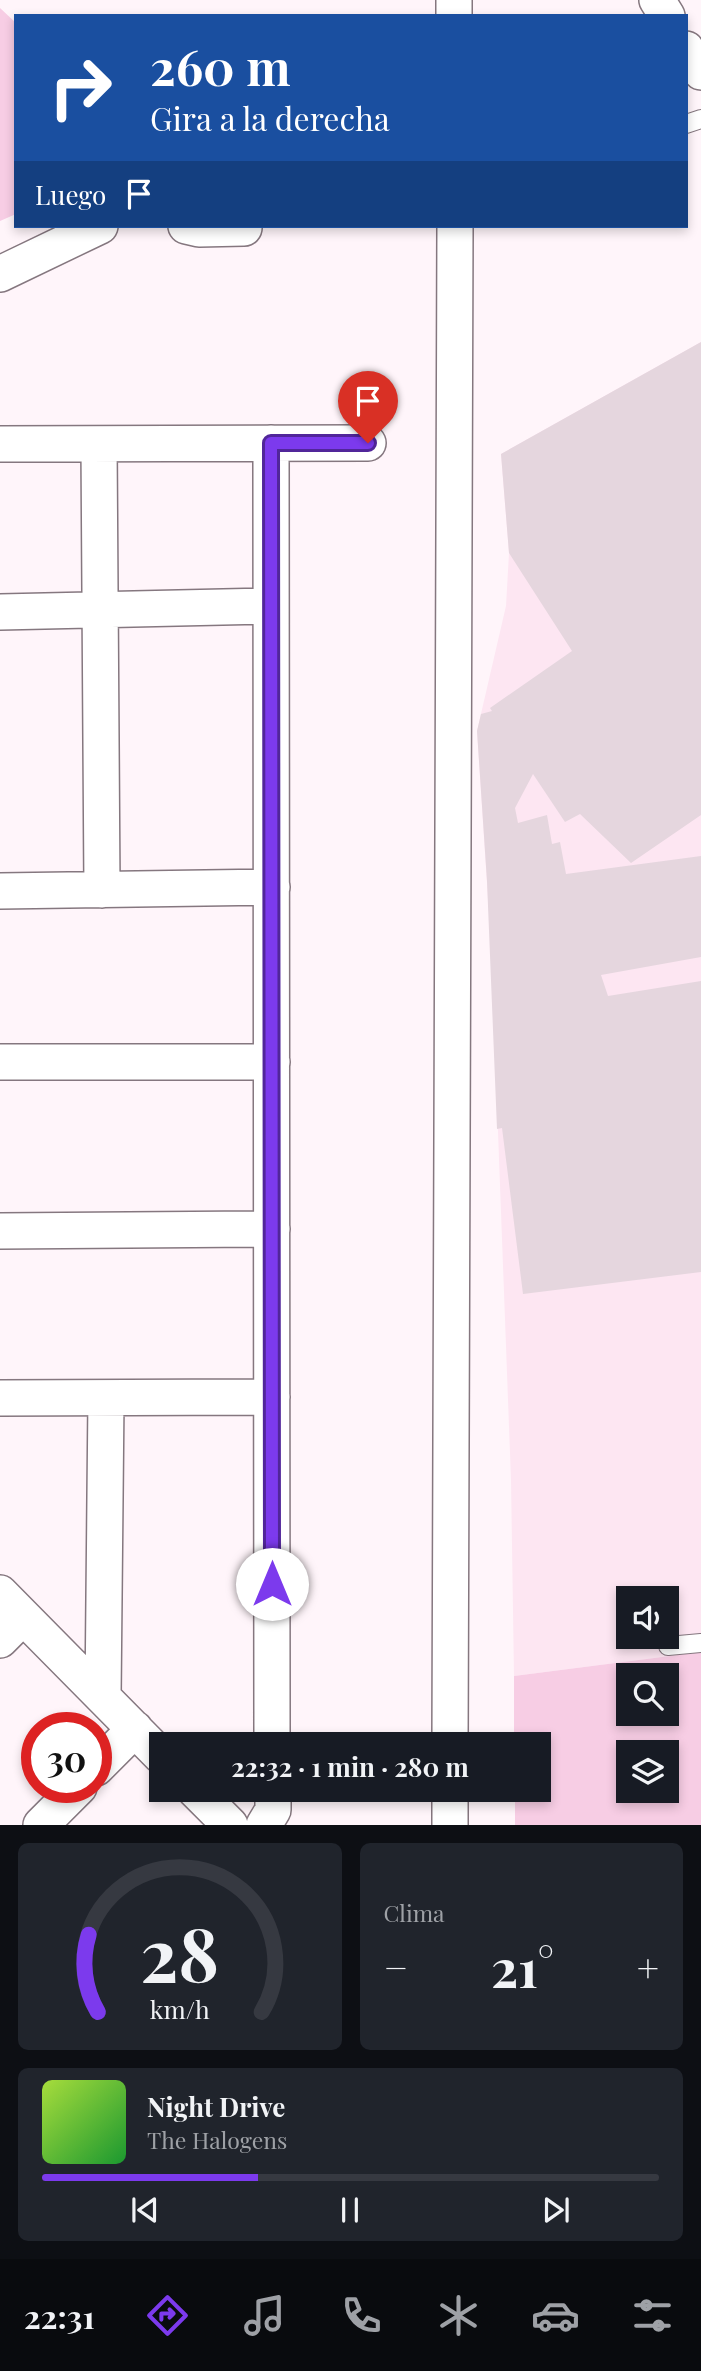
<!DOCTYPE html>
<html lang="es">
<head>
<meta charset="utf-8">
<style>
  :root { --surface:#171b24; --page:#20242c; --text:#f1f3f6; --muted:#9ea1a6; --line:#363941; --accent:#7c3aed }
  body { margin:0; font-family:"Playfair Display",serif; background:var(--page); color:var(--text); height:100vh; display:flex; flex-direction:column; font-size:26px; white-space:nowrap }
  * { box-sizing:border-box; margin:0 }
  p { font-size:23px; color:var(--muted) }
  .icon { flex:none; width:38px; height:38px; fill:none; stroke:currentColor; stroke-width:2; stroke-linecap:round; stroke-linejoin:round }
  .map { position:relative; height:1825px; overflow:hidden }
  .details { display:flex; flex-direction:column; gap:18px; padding:18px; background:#0d0f14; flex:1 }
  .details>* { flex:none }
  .banner { position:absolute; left:14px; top:14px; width:674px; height:214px; border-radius:0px; box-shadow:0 4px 10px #0003; background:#1a4fa0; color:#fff; overflow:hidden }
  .controls { position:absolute; left:616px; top:1586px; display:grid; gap:14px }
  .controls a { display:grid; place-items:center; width:63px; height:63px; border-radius:0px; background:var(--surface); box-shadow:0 4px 10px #0003; font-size:35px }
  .speed { position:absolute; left:21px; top:1712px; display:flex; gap:14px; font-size:35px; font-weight:700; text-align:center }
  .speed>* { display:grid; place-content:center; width:91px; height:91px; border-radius:50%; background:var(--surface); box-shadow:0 4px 10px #0003; line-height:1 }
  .speed .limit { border:10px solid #d22; background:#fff; color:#111 }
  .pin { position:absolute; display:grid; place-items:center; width:60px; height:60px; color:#fff; margin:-72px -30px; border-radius:50% 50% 50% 0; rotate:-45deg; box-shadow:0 0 7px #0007 }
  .pin .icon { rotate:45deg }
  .me { position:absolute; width:77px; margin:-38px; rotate:0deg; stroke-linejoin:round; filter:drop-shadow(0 0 5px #0008) }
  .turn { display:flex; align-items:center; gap:24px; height:147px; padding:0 21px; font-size:32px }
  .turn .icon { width:91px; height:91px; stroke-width:2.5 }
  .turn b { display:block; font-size:49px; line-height:60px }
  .then { display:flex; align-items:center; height:66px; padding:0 21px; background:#0003; gap:14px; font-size:26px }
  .big { font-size:52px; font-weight:700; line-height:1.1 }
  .details .tile { flex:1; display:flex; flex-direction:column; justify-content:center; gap:10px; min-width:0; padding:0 24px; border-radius:10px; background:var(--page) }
  .details .dial { align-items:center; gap:0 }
  .dial svg { height:182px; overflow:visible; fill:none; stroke:var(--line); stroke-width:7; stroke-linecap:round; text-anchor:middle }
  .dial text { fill:var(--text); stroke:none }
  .song { display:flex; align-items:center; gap:21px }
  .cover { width:84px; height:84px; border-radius:10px; background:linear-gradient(135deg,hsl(80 70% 55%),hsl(130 70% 35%)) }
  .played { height:7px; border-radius:4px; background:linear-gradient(90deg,var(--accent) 35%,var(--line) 35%) }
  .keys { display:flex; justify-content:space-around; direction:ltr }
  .heat { display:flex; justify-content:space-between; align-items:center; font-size:38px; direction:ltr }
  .details .tiles { flex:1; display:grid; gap:18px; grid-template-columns:1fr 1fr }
  .tile:last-child { grid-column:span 2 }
  .trip { position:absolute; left:149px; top:1732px; width:402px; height:70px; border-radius:0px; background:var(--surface); box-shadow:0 4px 10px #0003; font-weight:700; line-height:70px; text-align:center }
  .tab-bar { display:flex; height:112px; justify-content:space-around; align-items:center; background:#090b0e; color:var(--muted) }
  .tab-bar .icon { width:49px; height:49px }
  .tab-bar .selected { color:var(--accent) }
  .tab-bar b { font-size:32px; color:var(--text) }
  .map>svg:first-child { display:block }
</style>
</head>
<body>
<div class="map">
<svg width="701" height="1825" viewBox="0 0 701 1825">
  <rect width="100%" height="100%" fill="#fff5fa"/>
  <path fill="#fde6f2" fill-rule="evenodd" d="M701,342v1310l-187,24 -3,-196 -20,-536 -14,-213 29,-125 3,-53 -8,-99zM628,1598h39v38h-39z"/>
  <path fill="#f7cde4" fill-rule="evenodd" d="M0,8l16,15v191l-16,7z
    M701,1652v173h-186v-35h24v-45h-25v-69zM628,1675h39v38h-39zM628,1752h39v38h-39z"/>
  <path fill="#e5d6de" d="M701,342v473l-70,48 -51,-49 -15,8 -32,-48 -18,34 3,15 29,-8 5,29 8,-2 6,32 135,-18v101l-100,18 7,21 93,-15v291l-178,22 -21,-166 -5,1 -10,-248 -10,-150 4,-17 11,-3 -2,-3 82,-57 -63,-98 -8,-99z"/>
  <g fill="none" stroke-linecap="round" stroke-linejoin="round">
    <g stroke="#85777f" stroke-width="20">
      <path id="lane" d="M686,124l15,-5
        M668,1646l33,-3"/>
    </g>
    <g stroke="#85777f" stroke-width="38">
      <path id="street" d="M454,0v16
        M657,0l10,16
        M686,49l15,23
        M186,226l13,3 45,-1
        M0,274l100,-48
        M271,443l1,1302
        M0,444l368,-1
        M99,444l3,446
        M0,612l271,-6
        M0,891l272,-4
        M0,1062h272
        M0,1231l272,-2
        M0,1398l272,-1
        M0,1593l161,163
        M0,1640l23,-23
        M103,1697l3,-299
        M450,1745l5,-1519
        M96,1768l39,-39
        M195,1790l35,35
        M41,1825l38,-38
        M264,1825l9,-15v-20
        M450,1825v-35"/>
    </g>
    <use href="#lane" stroke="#fff" stroke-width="18"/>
    <use href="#street" stroke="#fff" stroke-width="35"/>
  </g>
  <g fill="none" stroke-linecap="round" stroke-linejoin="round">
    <g stroke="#51269a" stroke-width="18">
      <path id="route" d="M272,1584l-1,-1141h97"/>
    </g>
    <use href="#route" stroke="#7c3aed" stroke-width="12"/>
  </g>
</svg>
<div class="controls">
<a><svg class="icon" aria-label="sound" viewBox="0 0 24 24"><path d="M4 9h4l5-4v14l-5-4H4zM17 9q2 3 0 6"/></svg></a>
<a><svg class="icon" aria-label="search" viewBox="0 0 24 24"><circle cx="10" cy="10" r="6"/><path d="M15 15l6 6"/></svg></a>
<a><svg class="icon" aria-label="layers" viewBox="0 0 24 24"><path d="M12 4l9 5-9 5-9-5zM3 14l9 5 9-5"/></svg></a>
</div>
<div class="speed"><div class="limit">30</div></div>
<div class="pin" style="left:368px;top:443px;background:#d93025"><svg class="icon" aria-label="arrive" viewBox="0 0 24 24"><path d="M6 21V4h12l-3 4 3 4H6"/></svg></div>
<svg class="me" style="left:272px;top:1584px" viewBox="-20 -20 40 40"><circle r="19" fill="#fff"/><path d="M0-13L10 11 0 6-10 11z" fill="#7c3aed"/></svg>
<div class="trip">22:32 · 1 min · 280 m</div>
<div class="banner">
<div class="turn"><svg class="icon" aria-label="right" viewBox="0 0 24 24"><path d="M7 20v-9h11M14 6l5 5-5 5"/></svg><div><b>260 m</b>Gira a la derecha</div></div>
<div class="then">Luego<svg class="icon" aria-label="arrive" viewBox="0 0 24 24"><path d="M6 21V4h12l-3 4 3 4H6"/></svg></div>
</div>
</div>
<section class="details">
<div class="tiles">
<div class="tile dial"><svg viewBox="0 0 100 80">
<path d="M14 69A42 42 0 1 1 86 69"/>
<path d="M14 69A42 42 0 0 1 10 35" stroke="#7c3aed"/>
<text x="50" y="56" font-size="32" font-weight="700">28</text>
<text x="50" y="72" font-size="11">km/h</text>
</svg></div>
<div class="tile"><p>Clima</p>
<div class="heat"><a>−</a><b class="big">21°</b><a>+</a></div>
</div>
<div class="tile">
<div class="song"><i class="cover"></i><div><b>Night Drive</b><p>The Halogens</p></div></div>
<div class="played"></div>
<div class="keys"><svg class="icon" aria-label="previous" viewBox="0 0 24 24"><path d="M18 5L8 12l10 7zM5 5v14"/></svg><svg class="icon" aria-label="pause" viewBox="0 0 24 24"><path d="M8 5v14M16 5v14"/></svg><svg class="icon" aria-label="next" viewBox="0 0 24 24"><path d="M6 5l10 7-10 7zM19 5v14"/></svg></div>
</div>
</div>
</section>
<nav class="tab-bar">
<b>22:31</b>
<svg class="icon selected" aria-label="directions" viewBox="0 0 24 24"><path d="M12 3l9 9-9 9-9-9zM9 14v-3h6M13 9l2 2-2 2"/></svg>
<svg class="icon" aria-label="music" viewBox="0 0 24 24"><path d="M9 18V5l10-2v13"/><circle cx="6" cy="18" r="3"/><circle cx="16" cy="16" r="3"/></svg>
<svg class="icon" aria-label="phone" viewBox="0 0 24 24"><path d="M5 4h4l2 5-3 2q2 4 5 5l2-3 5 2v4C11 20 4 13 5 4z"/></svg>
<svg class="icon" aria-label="climate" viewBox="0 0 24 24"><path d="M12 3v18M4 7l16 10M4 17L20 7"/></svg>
<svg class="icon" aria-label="car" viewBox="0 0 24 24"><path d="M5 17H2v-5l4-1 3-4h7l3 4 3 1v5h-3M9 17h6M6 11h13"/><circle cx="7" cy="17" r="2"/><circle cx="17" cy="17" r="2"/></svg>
<svg class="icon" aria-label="filters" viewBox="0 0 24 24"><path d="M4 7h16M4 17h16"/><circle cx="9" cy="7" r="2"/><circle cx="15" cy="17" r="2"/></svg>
</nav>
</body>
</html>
